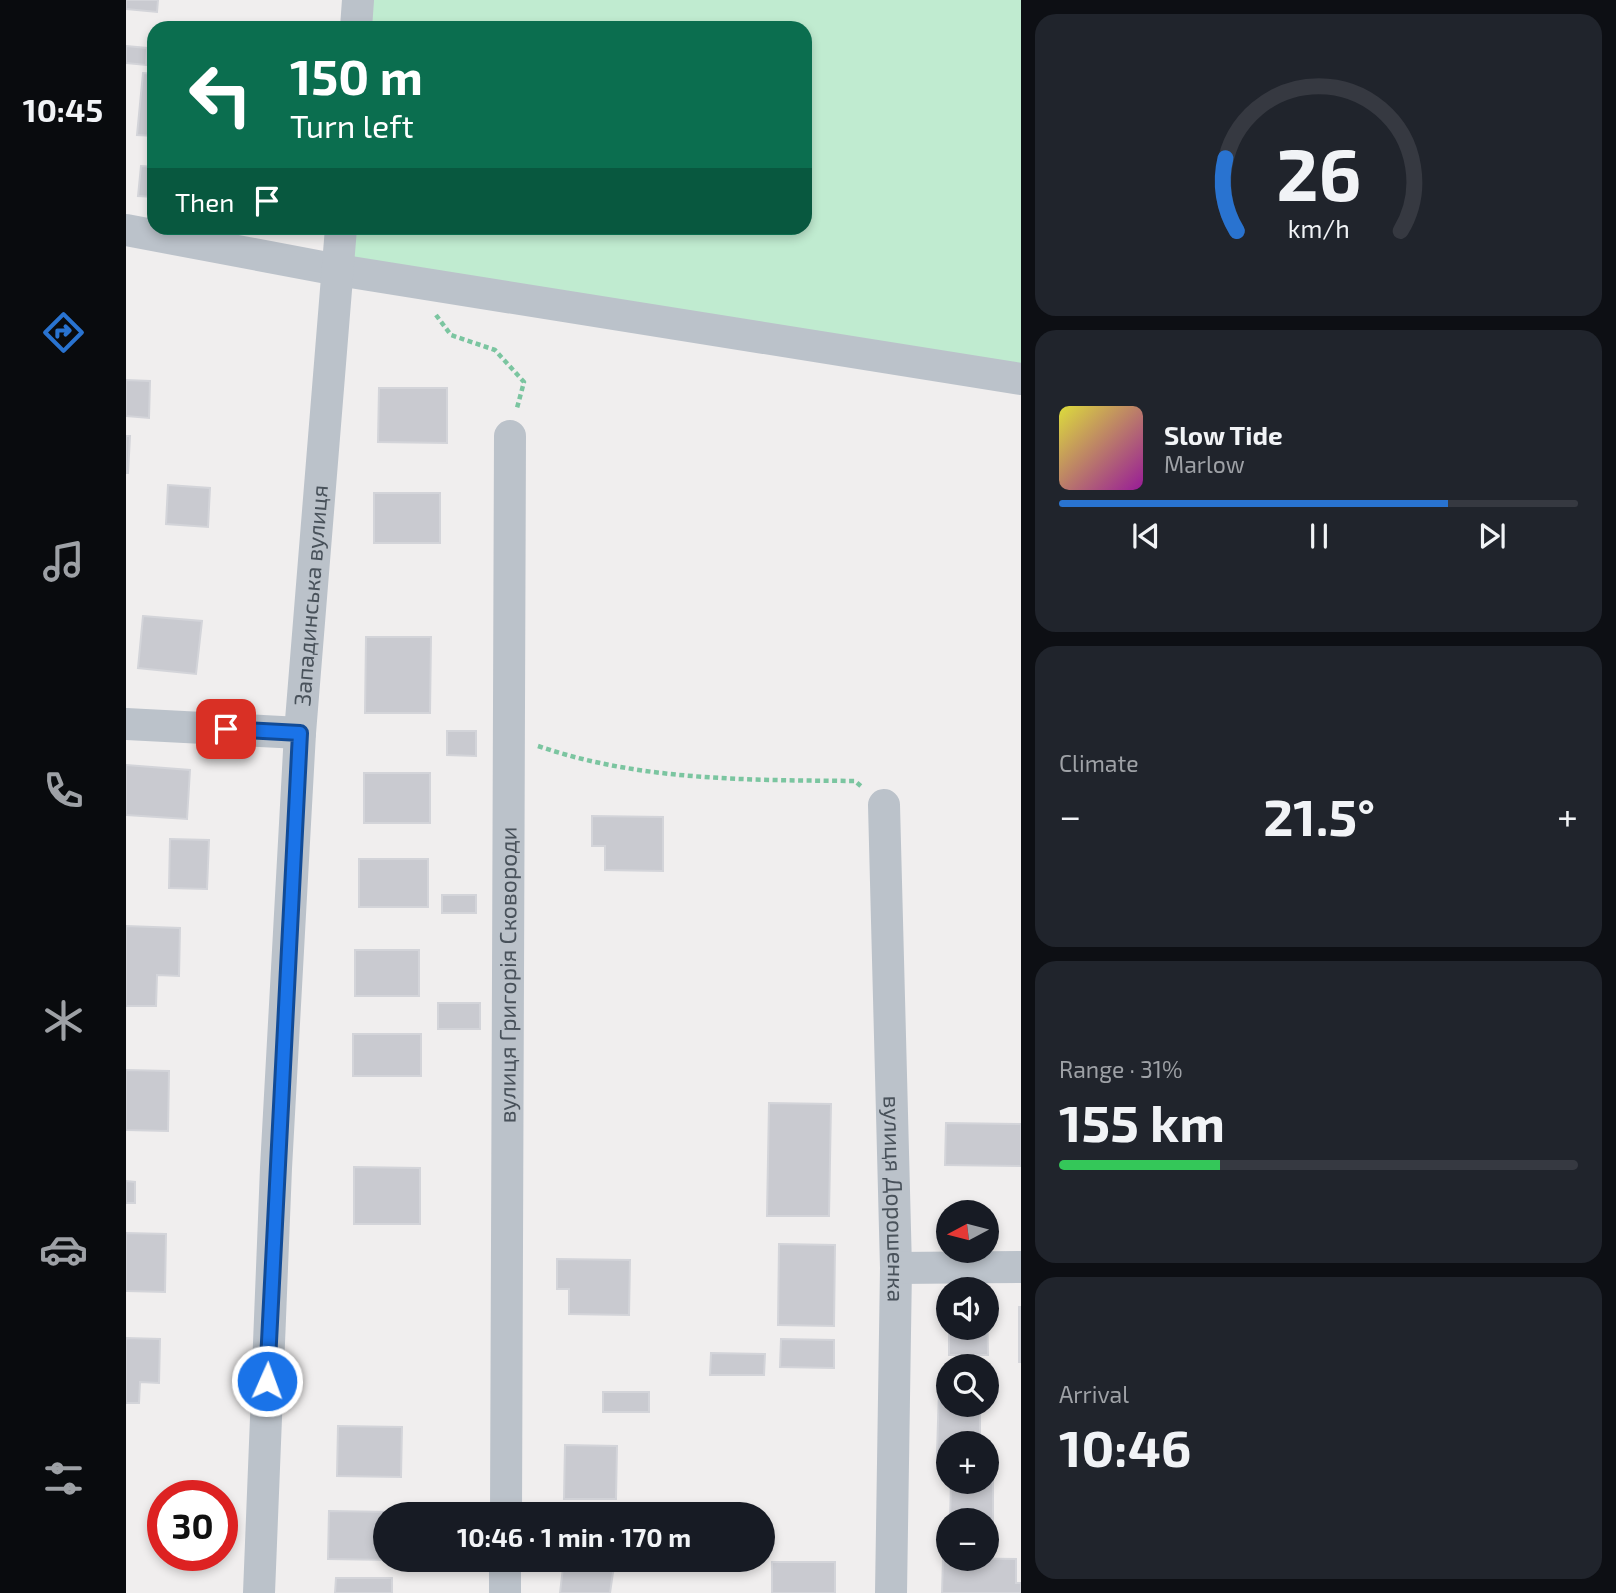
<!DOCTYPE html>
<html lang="en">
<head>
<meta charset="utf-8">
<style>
  :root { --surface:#171b24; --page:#20242c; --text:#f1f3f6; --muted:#9ea1a6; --line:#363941; --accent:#2973d0 }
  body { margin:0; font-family:"Exo 2",sans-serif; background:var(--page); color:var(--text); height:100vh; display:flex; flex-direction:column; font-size:26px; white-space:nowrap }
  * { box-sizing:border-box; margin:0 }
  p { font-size:23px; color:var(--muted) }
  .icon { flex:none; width:38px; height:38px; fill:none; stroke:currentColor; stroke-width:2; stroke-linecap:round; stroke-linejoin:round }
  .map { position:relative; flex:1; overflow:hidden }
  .side { display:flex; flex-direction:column; gap:14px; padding:14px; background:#0d0f14; width:595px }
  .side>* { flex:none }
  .guide { position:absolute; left:21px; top:21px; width:665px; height:214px; border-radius:21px; box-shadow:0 4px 10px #0003; background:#0b6e4f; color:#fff; overflow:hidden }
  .needle { width:46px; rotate:263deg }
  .fabs { position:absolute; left:810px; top:1200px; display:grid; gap:14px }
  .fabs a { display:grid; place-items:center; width:63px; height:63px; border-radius:50%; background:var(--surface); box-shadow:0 4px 10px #0003; font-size:35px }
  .speed { position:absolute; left:21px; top:1480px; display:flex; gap:14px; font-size:35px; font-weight:700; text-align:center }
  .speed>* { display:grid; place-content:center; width:91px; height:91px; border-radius:50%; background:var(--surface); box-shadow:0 4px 10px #0003; line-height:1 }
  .speed .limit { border:10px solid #d22; background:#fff; color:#111 }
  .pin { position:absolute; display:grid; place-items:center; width:60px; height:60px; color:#fff; margin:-30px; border-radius:14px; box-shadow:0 4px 10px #0006 }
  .me { position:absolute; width:77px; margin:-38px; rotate:2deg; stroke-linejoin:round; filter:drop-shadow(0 0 5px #0008) }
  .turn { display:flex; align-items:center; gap:24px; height:147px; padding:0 28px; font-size:32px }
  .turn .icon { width:91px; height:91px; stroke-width:2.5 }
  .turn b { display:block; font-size:49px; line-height:60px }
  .then { display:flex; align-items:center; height:66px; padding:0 28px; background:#0003; gap:14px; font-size:26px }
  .big { font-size:52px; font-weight:700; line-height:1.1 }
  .side .card { flex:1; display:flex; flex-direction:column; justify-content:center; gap:10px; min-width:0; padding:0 24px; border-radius:21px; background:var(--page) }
  .side .dial { align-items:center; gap:0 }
  .dial svg { height:182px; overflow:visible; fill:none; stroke:var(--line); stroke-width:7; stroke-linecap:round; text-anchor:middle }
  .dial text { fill:var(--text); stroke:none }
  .song { display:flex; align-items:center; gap:21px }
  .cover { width:84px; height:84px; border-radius:10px; background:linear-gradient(135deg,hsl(60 70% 55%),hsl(300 70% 35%)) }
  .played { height:7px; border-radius:4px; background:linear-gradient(90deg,var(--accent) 75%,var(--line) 75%) }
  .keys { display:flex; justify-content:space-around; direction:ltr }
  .heat { display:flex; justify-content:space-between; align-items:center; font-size:38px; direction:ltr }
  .charge { height:10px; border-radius:5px; background:linear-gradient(90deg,#34c759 31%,var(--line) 0) }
  .trip { position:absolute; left:247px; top:1502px; width:402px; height:70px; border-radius:35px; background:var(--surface); box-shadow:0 4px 10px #0003; font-weight:700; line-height:70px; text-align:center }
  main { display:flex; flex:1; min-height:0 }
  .tab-bar { display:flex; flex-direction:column; width:126px; justify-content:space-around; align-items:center; background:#090b0e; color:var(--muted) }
  .tab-bar .icon { width:49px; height:49px }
  .tab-bar .current { color:var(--accent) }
  .tab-bar b { font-size:32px; color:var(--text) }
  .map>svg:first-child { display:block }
</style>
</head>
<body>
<main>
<nav class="tab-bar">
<b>10:45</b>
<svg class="icon current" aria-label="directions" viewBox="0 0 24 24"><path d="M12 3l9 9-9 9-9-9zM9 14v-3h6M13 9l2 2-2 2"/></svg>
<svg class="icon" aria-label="music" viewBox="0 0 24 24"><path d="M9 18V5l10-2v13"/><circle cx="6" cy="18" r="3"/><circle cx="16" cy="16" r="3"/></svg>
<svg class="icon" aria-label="phone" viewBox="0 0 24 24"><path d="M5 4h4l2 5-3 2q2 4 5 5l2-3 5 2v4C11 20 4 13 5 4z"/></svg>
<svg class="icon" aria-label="climate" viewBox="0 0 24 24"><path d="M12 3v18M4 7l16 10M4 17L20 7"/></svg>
<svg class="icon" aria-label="car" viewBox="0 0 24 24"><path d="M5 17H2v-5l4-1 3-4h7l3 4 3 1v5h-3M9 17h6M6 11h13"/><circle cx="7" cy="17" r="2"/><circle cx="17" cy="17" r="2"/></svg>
<svg class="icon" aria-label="filters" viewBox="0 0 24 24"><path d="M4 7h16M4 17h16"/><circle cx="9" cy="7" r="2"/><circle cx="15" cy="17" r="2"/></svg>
</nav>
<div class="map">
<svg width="895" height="1593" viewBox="0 0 895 1593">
  <rect width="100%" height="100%" fill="#f0eeee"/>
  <path fill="#c0ebd0" d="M232,0h663v379l-683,-109 3,-42h464v-200h-449z"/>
  <path fill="#c9cad0" stroke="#d3d4d9" stroke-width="2" d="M0,0h32l-1,12 -31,-3z
    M0,46l21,2 -1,17 -20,-2z
    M17,73l11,1v62l-17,-1z
    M15,166l13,1v30l-16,-1z
    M0,380l24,1 -1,37 -23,-2z
    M253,388h68v55l-69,-1z
    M0,436h4l-2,37h-2z
    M42,485l42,3 -2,39 -42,-3z
    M248,493h66v50h-66z
    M17,616l59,5 -6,53 -58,-6z
    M240,637h65l-1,76h-65z
    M321,731h29v25l-29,-1z
    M0,765l64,5 -3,49 -61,-4z
    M238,773h66v50h-66z
    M466,816l71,1v54l-58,-1v-24h-13z
    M44,839l39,1 -2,49 -38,-1z
    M233,859h69v48h-69z
    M316,895h34v18h-34z
    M0,926l54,2 -1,48 -22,-1 -1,31h-30z
    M229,950h64v46h-64z
    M312,1003h42v26h-42z
    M227,1034h68v42h-68z
    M0,1070l43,1 -1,60 -42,-1z
    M643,1103l62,1 -2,112h-62z
    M820,1123l75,1v42l-76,-1z
    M228,1167l66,1v56h-66z
    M0,1181l9,1v21h-9z
    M0,1233l40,1 -1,58 -39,-1z
    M653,1244l56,1 -1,81 -56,-1z
    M431,1259l73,1 -1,55 -60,-1v-25h-12z
    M861,1301l1,54h-39v-27h38z
    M893,1307h2v55h-2z
    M0,1338l34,1 -1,44 -19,-1 -1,21h-13z
    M655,1339l53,1v28l-54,-1z
    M585,1353l54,1 -1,21h-54z
    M813,1390h9v15h32v39h-32v11l-11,-1z
    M477,1392h46v20h-46z
    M212,1426l64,1 -1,50 -64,-1z
    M439,1445l52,1 -1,53h-52z
    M861,1460l6,1v64h-6v-4h-37l1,-39h36z
    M203,1511l65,1 -9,2v45l8,1 -65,-1z
    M817,1558l73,1v24h5v10h-79z
    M438,1559h51l-5,34h-50z
    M646,1562h63v31h-63z
    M210,1578h56v15h-57z"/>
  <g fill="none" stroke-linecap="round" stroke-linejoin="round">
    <path stroke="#7bc5a0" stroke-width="4.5" stroke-dasharray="5 3.5" stroke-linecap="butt" d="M310,315l15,20 44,15 29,32 -7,26
      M412,746c102,35 210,34 317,35l7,6"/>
    <g stroke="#bbc2ca" stroke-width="32">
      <path d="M230,28l2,-28"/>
      <path d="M0,230l212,40 683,109"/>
      <path d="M0,724l174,9"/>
      <path id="s1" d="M758,805l12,463 -5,325"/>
      <path d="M770,1268l125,-1"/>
      <path id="s2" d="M380,1514l4,-1078"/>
      <path id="s3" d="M133,1593l17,-425 24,-435 41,-505"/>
      <path d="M379,1593v-34"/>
    </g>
  </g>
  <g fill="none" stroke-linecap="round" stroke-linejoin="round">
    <g stroke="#114b97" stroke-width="18">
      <path id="route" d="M100,729l74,4 -33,648"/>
    </g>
    <use href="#route" stroke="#1a73e8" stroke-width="12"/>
  </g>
  <g text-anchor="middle" stroke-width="5" stroke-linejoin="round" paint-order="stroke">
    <g font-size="23" fill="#48515a" stroke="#fff">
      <text dy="8" stroke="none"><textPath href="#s3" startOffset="999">Западинська вулиця</textPath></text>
      <text dy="8" stroke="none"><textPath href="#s2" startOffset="539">вулиця Григорія Сковороди</textPath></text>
      <text dy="8" stroke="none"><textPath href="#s1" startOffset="394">вулиця Дорошенка</textPath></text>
    </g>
  </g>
</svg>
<div class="fabs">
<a><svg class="needle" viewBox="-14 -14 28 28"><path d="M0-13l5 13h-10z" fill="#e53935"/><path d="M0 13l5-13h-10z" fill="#9ea1a6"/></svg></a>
<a><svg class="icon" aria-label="sound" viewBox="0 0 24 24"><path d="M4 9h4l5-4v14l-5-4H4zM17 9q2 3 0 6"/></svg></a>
<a><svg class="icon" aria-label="search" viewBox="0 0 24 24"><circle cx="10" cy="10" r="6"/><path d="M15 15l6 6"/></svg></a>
<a>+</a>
<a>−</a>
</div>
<div class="speed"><div class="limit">30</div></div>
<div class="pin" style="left:100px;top:729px;background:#d93025"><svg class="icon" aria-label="arrive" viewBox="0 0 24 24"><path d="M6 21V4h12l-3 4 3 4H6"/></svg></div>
<svg class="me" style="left:141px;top:1381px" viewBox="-20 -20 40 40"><circle r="17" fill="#1a73e8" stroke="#fff" stroke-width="3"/><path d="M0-11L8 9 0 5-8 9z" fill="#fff"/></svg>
<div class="trip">10:46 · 1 min · 170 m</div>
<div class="guide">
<div class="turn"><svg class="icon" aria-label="left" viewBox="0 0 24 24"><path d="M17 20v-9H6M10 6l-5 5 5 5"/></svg><div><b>150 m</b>Turn left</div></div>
<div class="then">Then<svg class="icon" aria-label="arrive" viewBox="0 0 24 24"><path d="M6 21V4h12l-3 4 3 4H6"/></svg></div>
</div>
</div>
<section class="side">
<div class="card dial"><svg viewBox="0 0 100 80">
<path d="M14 69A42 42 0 1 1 86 69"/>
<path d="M14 69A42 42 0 0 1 9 37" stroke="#2973d0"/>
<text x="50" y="56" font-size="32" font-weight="700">26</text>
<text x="50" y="72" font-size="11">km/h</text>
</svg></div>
<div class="card">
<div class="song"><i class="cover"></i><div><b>Slow Tide</b><p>Marlow</p></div></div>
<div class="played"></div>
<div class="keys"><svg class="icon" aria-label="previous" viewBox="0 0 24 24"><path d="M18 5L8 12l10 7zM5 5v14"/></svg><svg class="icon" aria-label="pause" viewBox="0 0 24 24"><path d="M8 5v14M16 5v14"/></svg><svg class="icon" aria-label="next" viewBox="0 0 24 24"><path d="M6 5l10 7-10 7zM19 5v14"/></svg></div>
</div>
<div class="card"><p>Climate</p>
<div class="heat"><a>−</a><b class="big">21.5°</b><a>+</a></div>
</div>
<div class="card"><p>Range · 31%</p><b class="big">155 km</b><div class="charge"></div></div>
<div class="card"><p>Arrival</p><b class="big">10:46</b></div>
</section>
</main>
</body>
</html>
